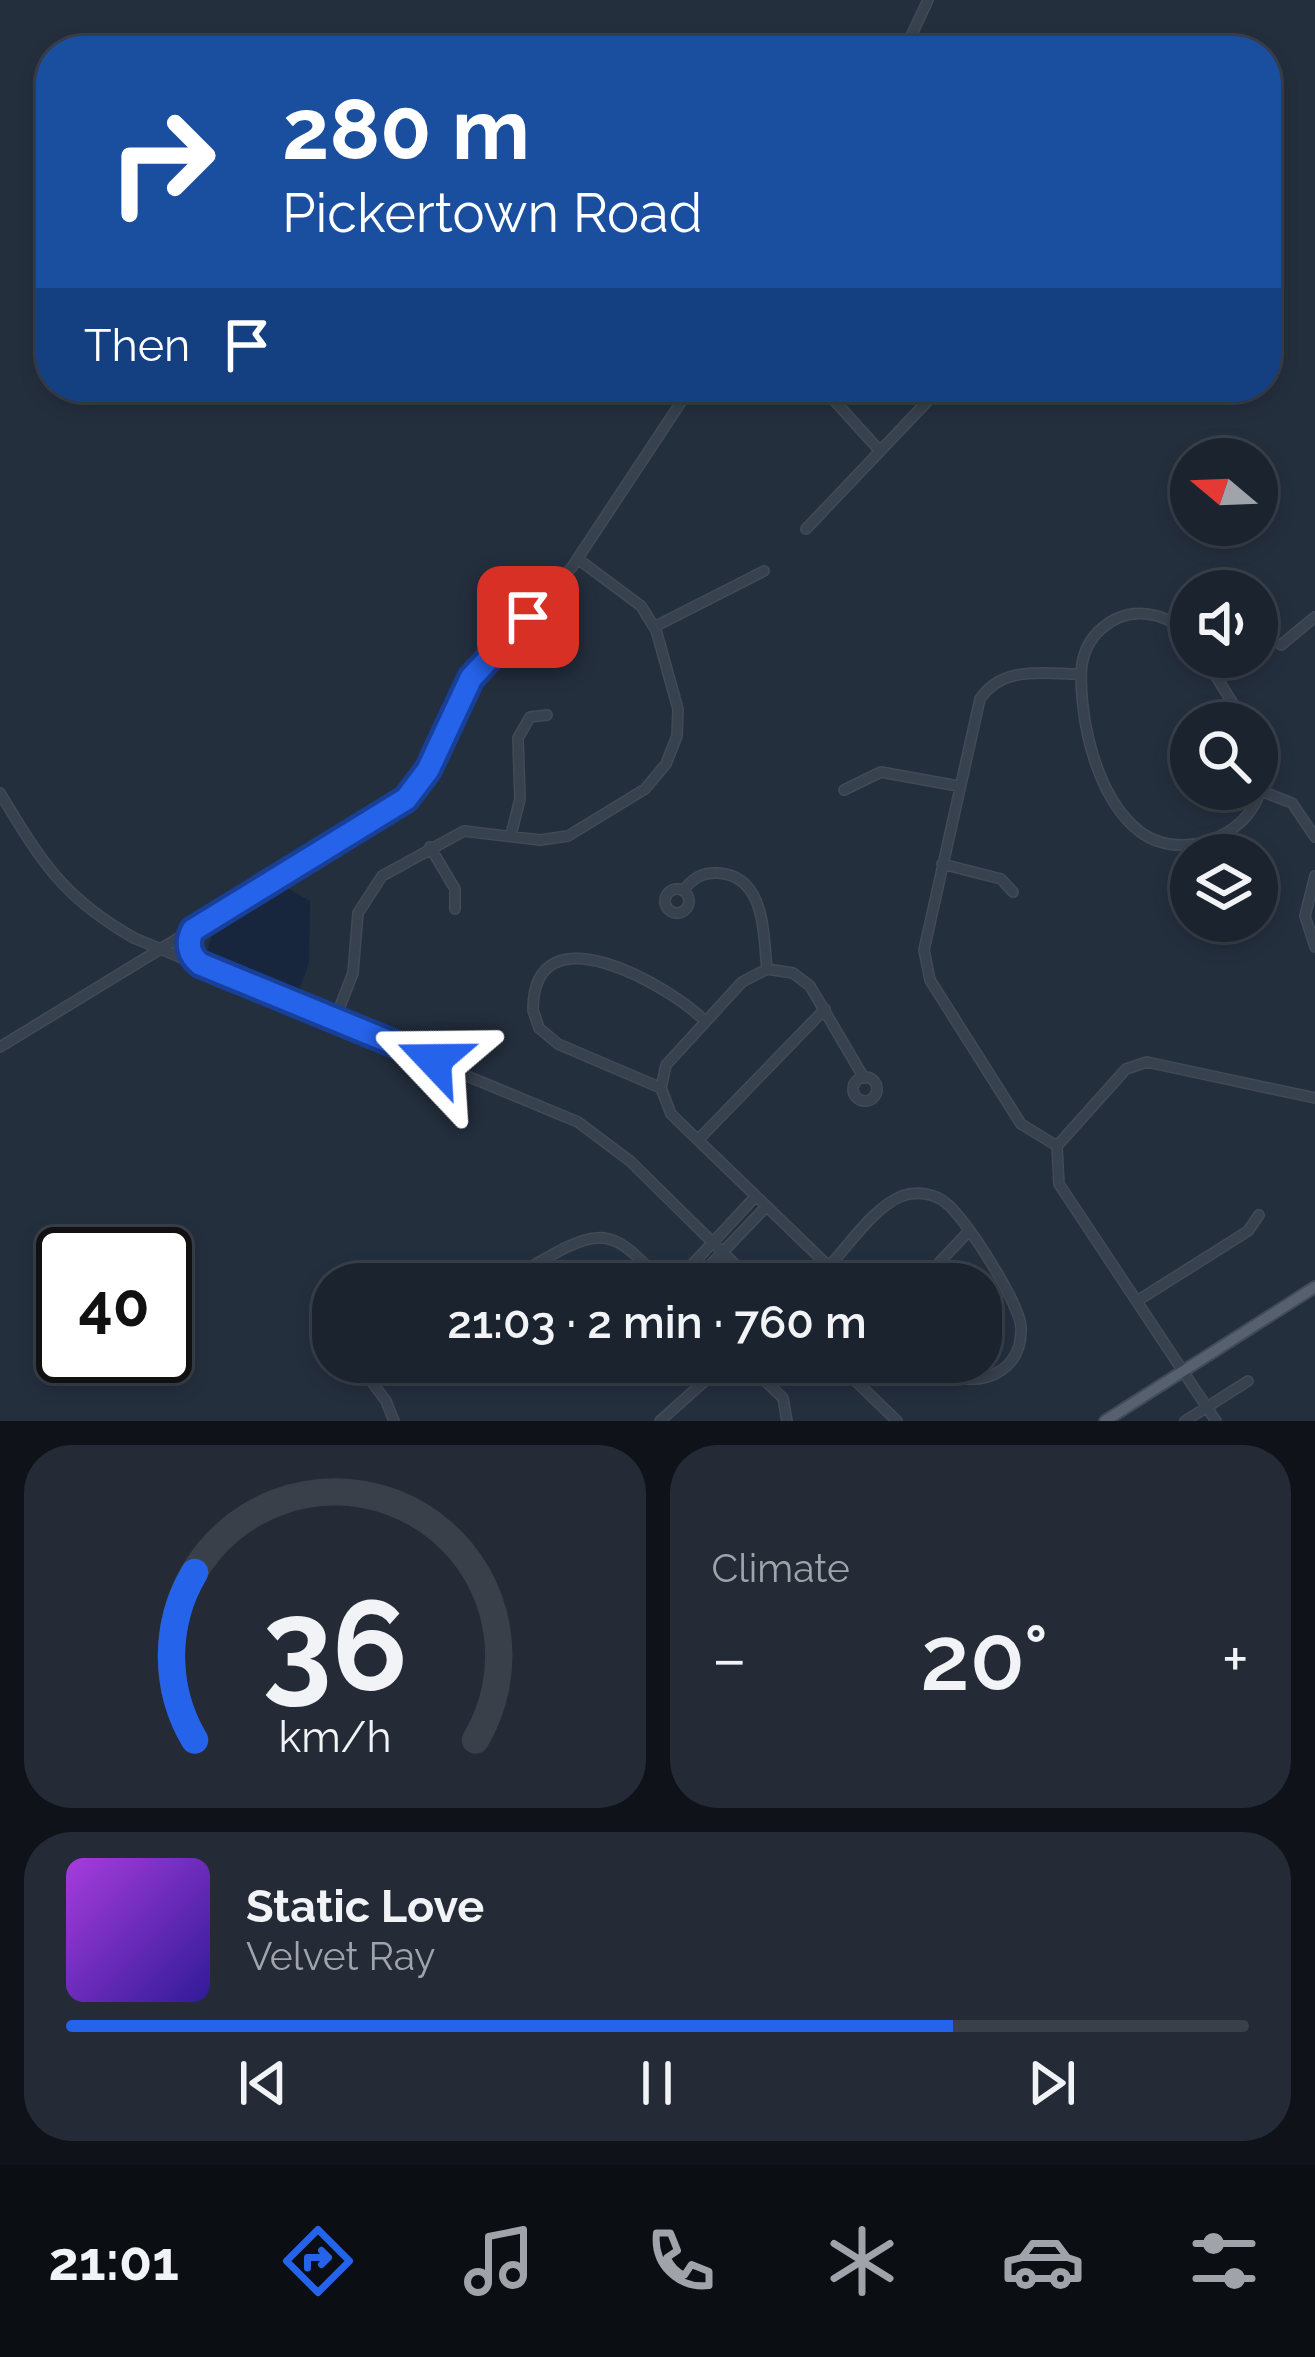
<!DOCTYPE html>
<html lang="en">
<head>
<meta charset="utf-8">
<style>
  :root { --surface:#1b232e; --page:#242b36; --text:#f1f3f6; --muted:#a0a4aa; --line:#39404a; --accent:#2563eb }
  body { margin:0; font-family:Raleway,sans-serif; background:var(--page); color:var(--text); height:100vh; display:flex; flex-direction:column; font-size:45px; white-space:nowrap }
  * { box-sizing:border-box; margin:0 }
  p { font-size:39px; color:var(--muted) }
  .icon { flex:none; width:66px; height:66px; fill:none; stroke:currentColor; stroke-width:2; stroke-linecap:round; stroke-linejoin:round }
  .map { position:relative; height:1421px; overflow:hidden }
  .panel { display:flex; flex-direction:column; gap:24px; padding:24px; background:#0f1319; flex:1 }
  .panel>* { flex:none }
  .guide { position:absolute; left:36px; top:36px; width:1245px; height:366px; border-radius:48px; box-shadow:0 6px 18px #0003,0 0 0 3px var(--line); background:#1a4fa0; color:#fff; overflow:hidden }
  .needle { width:78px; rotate:289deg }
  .fabs { position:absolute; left:1170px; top:438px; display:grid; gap:24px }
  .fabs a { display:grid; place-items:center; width:108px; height:108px; border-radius:50%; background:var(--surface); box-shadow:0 6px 18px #0003,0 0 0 3px var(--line); font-size:60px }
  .speed { position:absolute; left:36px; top:1227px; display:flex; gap:24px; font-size:60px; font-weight:700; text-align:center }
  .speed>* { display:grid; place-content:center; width:156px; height:156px; border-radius:50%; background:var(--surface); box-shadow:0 6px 18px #0003,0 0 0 3px var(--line); line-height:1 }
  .speed .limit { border:6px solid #111; border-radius:18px; background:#fff; color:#111 }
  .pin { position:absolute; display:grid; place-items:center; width:102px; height:102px; color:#fff; margin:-51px; border-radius:24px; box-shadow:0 6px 18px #0006 }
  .me { position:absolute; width:132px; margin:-66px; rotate:293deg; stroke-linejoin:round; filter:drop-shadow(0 0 9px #0008) }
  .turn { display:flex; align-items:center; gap:42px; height:252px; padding:0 48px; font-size:54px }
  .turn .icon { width:156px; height:156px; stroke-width:2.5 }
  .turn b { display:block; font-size:84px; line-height:102px }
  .then { display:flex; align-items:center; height:114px; padding:0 48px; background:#0003; gap:24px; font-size:45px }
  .big { font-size:90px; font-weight:600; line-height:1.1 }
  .panel .widget { flex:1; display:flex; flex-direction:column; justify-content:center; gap:18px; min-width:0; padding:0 42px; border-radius:48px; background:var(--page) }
  .panel .dial { align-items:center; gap:0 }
  .dial svg { height:312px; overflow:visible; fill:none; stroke:var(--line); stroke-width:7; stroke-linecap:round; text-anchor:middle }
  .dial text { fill:var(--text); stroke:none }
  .song { display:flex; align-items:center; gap:36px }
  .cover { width:144px; height:144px; border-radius:18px; background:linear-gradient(135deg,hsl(280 70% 55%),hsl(250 70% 35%)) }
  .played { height:12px; border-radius:6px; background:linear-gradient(90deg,var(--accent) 75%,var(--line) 75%) }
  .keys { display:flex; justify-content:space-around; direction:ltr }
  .heat { display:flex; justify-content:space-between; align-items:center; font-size:66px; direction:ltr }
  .panel .tiles { flex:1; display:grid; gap:24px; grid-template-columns:1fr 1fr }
  .widget:last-child { grid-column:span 2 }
  .trip { position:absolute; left:312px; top:1263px; width:690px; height:120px; border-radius:48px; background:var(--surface); box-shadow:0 6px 18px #0003,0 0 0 3px var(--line); font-weight:600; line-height:120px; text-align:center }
  .tabs { display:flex; height:192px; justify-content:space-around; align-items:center; background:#0b0e12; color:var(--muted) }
  .tabs .icon { width:84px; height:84px }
  .tabs .active { color:var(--accent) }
  .tabs b { font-size:54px; color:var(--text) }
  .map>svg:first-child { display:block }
</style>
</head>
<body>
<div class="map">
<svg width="1315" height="1421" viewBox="0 0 1315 1421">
  <rect width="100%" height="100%" fill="#242f3e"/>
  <path fill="#17263c" d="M287,888l23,13 -1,62 -10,27 -92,-39 6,-18z"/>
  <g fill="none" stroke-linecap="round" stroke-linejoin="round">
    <g stroke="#414a57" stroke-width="12">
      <path id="minor" d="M904,51l24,-51
        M822,387l58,64
        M806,529l135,-142
        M654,627l110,-56
        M1191,639c-23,-28 -62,-35 -90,-10 -24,21 -21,49 -18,78 5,42 21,96 56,124 52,40 148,-10 118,-87
        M1281,645l34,-28
        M1204,657l41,66
        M844,790l37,-18 77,14
        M1261,791l31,12 23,34
        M0,793c41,68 63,105 134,145l444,184 52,39 125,123
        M511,835l9,-36 -2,-61 12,-21 17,-2
        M430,847l25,42v20
        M942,864l59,15 12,13
        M1315,876l-10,40 10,31
        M665 901a12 12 0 1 1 24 0a12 12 0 1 1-24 0Z
        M684,889c10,-11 18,-17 34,-16 48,3 45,61 49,96
        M193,930l-4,18 9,15
        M335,1019l18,-46 5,-60 24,-37 82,-45 76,9 28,-4 77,-47 21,-25 11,-28 1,-27 -22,-79 -15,-24 -63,-47
        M0,1047l406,-248 22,-29 43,-92 101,-111 119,-180
        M853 1089a12 12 0 1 1 24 0a12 12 0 1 1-24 0Z
        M661,1088l-103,-44 -19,-16 -6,-18c0,-104 137,-24 172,11
        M698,1140l127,-131
        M1057,1146l-36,-22 -91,-144 -6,-30 56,-251c23,-34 64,-25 99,-25
        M829,1266c20,-21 45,-59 73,-70 14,-5 32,-3 44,7 19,14 75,102 75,125 2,54 -61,65 -93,34
        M510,1284c11,-13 26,-20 40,-28 61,-35 70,-16 115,28
        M674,1284l81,-87
        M692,1284l74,-77
        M847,1284l-176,-170 -10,-26 5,-23 76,-83 25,-13 26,4 17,13 54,92
        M919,1284l49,-52
        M1137,1301l111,-70 11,-16
        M357,1362l29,39 8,20
        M528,1362l27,7 21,-7
        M745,1362l38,36 4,23
        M836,1362l61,59
        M660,1421l66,-59
        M1185,1421l63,-40
        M1216,1421l-157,-237 -2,-38 69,-77 21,-7 168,36"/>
    </g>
    <g stroke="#414a57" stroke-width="14">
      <path id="major" d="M1105,1421l210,-134"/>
    </g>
    <use href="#minor" stroke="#38414e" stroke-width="9"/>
    <use href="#major" stroke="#56606e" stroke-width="10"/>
  </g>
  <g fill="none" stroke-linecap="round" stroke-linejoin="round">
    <g stroke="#184099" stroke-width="30">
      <path id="route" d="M434,1060l-234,-96c-11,-9 -14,-21 -7,-34l213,-131 22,-29 43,-92 57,-61"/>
    </g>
    <use href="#route" stroke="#2563eb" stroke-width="21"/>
  </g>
</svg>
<div class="fabs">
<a><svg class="needle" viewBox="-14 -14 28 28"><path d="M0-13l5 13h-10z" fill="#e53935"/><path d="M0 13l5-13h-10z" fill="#a0a4aa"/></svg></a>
<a><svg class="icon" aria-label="sound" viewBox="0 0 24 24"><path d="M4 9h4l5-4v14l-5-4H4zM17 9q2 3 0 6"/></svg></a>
<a><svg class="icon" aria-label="search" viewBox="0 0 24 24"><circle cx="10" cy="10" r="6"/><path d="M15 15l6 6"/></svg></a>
<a><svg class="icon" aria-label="layers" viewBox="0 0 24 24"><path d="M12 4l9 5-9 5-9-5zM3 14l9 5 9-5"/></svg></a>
</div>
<div class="speed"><div class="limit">40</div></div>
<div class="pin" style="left:528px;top:617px;background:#d93025"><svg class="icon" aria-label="arrive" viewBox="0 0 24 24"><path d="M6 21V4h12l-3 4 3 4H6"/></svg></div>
<svg class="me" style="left:434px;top:1060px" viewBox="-20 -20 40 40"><path d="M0-17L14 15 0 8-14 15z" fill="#2563eb" stroke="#fff" stroke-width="4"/></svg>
<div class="trip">21:03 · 2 min · 760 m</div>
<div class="guide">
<div class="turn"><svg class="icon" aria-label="right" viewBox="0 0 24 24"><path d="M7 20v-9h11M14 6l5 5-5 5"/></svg><div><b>280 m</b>Pickertown Road</div></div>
<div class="then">Then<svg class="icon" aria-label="arrive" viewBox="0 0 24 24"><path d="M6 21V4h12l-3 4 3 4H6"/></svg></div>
</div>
</div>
<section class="panel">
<div class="tiles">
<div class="widget dial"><svg viewBox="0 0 100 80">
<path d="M14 69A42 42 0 1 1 86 69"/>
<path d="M14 69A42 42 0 0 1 14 26" stroke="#2563eb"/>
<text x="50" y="56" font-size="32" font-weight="700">36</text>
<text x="50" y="72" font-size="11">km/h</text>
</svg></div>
<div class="widget"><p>Climate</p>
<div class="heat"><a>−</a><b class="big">20°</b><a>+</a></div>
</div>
<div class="widget">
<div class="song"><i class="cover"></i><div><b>Static Love</b><p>Velvet Ray</p></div></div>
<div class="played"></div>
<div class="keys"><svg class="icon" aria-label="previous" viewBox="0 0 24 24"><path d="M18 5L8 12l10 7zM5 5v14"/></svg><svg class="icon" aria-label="pause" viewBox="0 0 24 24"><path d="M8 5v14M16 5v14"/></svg><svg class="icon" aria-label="next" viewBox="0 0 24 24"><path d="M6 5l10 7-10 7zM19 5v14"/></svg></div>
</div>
</div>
</section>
<nav class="tabs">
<b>21:01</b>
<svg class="icon active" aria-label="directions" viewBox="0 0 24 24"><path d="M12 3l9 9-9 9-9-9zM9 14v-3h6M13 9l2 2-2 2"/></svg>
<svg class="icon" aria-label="music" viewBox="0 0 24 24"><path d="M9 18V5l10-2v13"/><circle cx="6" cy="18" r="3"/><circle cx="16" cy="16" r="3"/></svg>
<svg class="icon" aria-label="phone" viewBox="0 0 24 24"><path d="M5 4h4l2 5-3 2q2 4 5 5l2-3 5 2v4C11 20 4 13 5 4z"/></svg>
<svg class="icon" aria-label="climate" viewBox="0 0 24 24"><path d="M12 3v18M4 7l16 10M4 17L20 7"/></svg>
<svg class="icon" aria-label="car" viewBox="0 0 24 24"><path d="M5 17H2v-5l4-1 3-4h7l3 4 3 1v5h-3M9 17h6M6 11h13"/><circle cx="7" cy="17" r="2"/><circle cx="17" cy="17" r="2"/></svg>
<svg class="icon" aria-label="filters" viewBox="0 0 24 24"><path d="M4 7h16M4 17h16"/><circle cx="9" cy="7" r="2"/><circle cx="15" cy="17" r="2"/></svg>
</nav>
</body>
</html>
